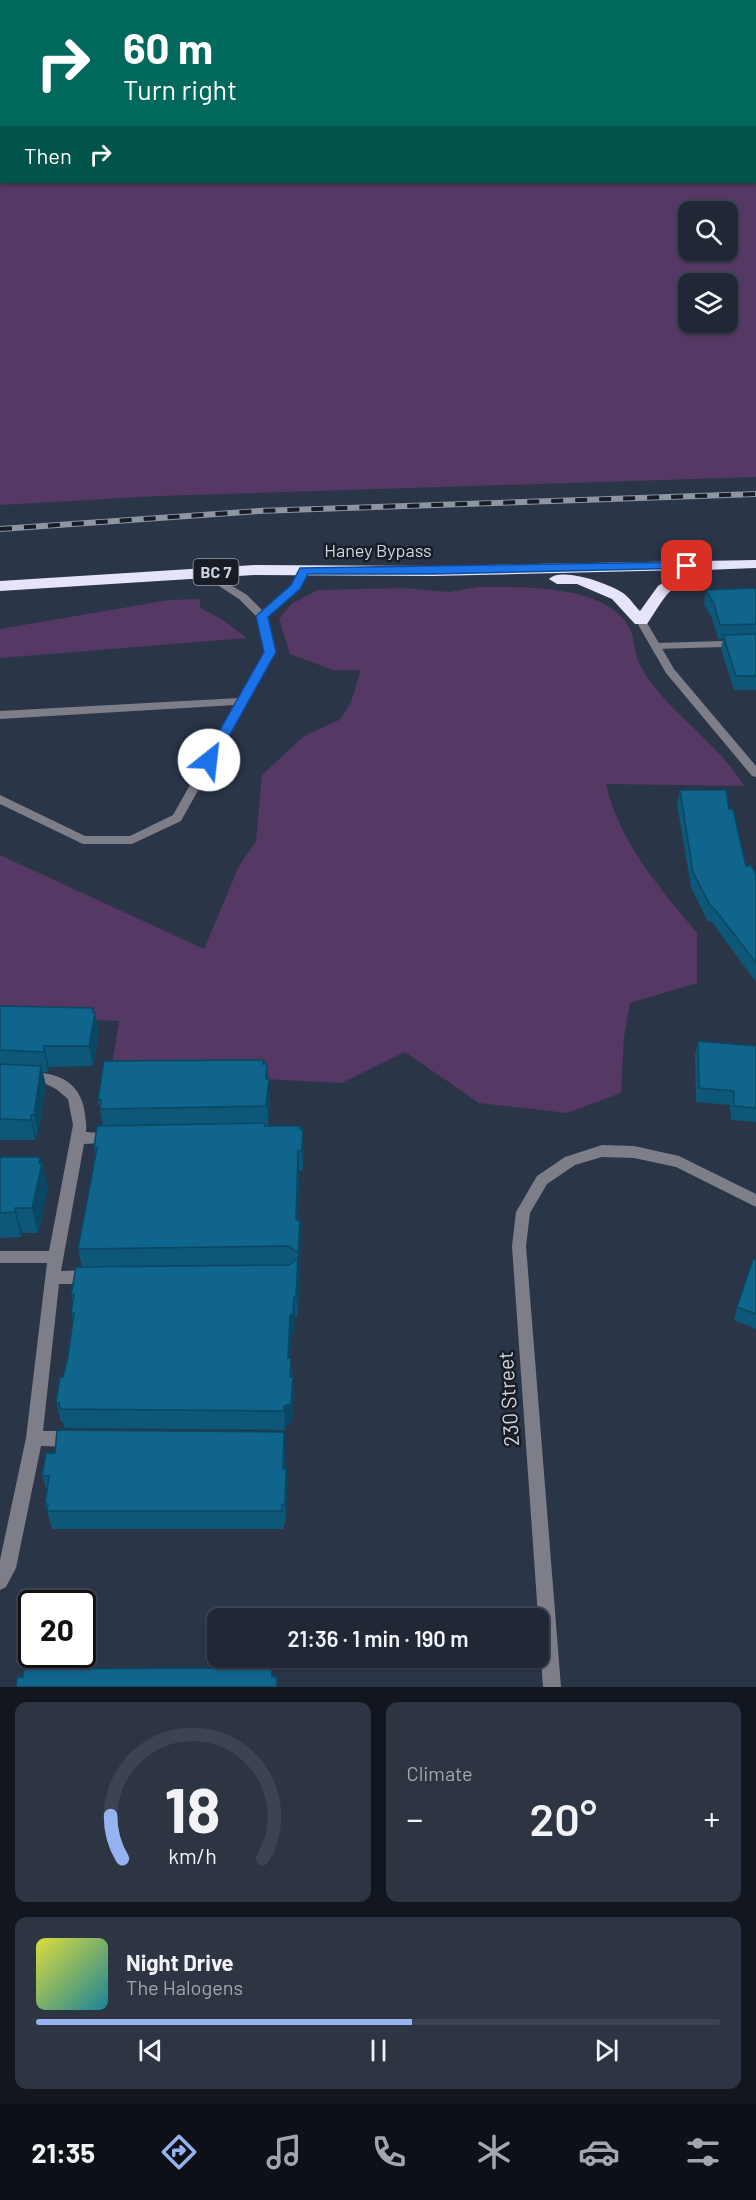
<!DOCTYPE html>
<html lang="en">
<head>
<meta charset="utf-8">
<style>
  :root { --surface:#202836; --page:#2d3442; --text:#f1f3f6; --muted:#a2a6ad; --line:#3d4451; --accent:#95b2f1 }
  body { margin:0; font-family:Barlow,sans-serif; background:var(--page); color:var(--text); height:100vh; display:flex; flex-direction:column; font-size:22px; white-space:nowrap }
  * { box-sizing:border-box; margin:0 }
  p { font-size:20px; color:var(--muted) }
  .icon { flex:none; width:33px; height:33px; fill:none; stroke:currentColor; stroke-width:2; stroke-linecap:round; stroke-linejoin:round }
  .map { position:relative; height:1687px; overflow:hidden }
  .side { display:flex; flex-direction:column; gap:15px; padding:15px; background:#12161e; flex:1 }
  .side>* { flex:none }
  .hud { position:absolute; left:0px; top:0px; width:756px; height:183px; box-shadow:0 2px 4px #0004,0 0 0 2px var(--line); background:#00695c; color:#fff; overflow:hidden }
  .fabs { position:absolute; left:678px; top:201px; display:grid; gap:12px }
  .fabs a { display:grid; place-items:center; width:60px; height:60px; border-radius:12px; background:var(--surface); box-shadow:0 2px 4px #0004,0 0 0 2px var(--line); font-size:30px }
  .speed { position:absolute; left:18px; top:1590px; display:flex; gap:12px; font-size:30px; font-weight:700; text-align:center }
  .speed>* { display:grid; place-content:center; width:78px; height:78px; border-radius:50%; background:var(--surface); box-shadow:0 2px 4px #0004,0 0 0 2px var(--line); line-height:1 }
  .speed .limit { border:3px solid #111; border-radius:9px; background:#fff; color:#111 }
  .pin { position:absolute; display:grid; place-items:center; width:51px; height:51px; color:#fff; margin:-26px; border-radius:12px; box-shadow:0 3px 9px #0006 }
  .me { position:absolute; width:66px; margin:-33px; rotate:29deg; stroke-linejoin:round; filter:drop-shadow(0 0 4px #0008) }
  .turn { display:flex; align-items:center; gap:21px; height:126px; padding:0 24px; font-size:27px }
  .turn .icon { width:78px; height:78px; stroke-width:2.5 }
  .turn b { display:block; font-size:42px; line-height:51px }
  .then { display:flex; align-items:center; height:57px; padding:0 24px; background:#0003; gap:12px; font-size:22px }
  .big { font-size:45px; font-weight:600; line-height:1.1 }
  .side .widget { flex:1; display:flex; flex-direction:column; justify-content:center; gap:9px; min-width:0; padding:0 21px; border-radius:12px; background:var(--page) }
  .side .dial { align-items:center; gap:0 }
  .dial svg { height:156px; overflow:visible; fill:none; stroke:var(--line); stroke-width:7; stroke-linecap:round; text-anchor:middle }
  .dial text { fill:var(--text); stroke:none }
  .song { display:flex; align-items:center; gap:18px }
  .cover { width:72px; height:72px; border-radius:9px; background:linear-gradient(135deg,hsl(60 70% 55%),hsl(190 70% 35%)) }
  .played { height:6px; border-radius:3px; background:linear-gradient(90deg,var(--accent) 55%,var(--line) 55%) }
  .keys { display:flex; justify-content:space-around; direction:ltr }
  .heat { display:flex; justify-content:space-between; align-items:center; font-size:33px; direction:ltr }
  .side .tiles { flex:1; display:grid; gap:15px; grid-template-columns:1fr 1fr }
  .widget:last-child { grid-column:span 2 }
  .trip { position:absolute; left:207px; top:1608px; width:342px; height:60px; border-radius:12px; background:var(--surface); box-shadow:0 2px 4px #0004,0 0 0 2px var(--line); font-weight:600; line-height:60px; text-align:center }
  .tabs { display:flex; height:96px; justify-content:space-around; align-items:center; background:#0d1016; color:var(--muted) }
  .tabs .icon { width:42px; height:42px }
  .tabs .current { color:var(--accent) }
  .tabs b { font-size:27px; color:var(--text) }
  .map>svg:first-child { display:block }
</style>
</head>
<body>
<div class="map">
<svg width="756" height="1687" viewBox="0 0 756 1687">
  <rect width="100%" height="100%" fill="#2a3548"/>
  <path fill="#553864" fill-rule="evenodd" d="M0,143l2,39 754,-1v296l-598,19 -158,9zM688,212h40v38h-40zM688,284h40v38h-40z
    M479,587c43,0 129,-3 151,42 5,10 4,22 8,31 5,13 15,25 23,35 26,30 63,57 83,91l-138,-2c13,58 54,104 91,149v50l-67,20 -6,34 -3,56 -54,20 -88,-10 -74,-51 -64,31 -230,-12 8,-50 -119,-6v-160l204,94 35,-83 17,-25 6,-66 42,-39 37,-17 10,-17 10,-32h-28l-43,-16 -11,-35 12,-15 27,-14 85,-2 46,4z
    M200,599v9l20,10 27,20 -247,20v-29l169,-29z"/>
  <path fill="#088797" d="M0,0h756v181l-2,-179h-752l-1,141z"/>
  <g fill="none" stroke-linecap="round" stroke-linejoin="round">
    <path fill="#7e7e89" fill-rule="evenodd" d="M304,568l5,3 -9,18 -33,28 8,35 -94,169 -49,23h-49l-83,-40v-9l85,41h45l43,-21 62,-110 -235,14v-8l239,-13 26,-46 -8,-35 -18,-18 -40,-26 1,-2h8l39,24 15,15 30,-25 8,-16z
      M756,640v6l-100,3 -5,-3 5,-3z
      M0,1072c33,0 75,-5 84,36 1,9 3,16 2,24l29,2 2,4 -2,4 -31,2 -23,127 30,-1 5,2 3,5 -3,5 -5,2h-32l-16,147h29l6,3 2,5 -2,5 -6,3 -31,-1 -25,122 -10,19 -6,3v-30l26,-122 21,-175h-47v-12h49l24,-126 -5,-26 -12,-10 -12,-6 -44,-1z"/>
    <path fill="#7e7e89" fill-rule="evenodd" d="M641,618l5,3 28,48 82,97v11l-4,-1 -86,-103 -30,-52z
      M602,1145l32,1 45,10 77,38v13l-80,-40 -42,-9 -32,-1 -27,8 -28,19 -17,29 -4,33 35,441h-18l-31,-441 4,-34 21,-36 28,-19z"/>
    <path fill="#e5e4fa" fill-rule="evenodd" d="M756,560v8l-52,2c-5,7 -20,10 -28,16 -13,10 -20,25 -29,38h-12l-23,-25 -35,-15h-20l-8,-5c12,-13 61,5 74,14 6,4 11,12 17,18l18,-25 25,-16 -250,6 -179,-1 -254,16v-10l254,-16 179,1z"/>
    <g stroke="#8e96a5" stroke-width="6">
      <path id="rail" d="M0,529l258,-18 498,-17"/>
    </g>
    <use href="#rail" stroke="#181d25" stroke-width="4" stroke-dasharray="12" stroke-linecap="butt"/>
  </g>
  <path fill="#0d5778" d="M756,588v102h-22l-13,-41 2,-10h-5l-6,-21 -8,-14 2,-14z
    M680,790l49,19 17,57 10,8v108l-45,-61 -3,1 -17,-35 -14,-83z
    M0,1006l93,2 1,4 1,1 4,20 -6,33 -44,1 -1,5h-5l3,14 -8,49h-2l-1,5h-35z
    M698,1041l58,5v76l-25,-2 -1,-15 -34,-3 -1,-47z
    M264,1060v4h3l3,35 -2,27 32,3 4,20 -1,21 -4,1 -1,49h2l1,20 -2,33v-1l-1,44h-3l-1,18 -3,1 -1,23 3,19 1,19 -2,26 -7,3v5l-220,-2 -2,-6h-2l-5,-19 12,-46 5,-37 -2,-7 2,-10 -2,-8 11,-28 -4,-18 18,-92 -2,-9 9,-22 -5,-26z
    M0,1157l42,6 6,26 -10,44h-16l-1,4 -21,1z
    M756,1260v69l-22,-9 3,-13z
    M284,1432l1,18v18l1,-1 1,18 -1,37h-2v7h-232l-7,-25 2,-13 -5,-15 13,-23z"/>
  <path fill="#0a4762" d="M93,1008l1,9 1,-4 4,20 -6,33 -4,-20z
    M44,1046l5,21 -1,5 -4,-20z
    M267,1064l3,35 -2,27 -2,-47z
    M41,1066l5,20 -8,49 -4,-20z
    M31,1115l5,20 -1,5 -4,-20z
    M303,1128l1,21 -1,21 -1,-20z
    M298,1151l1,20 -2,69 -1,-20z
    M40,1157l2,9v-3l6,26 -10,44 -6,-25z
    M15,1208l7,25 -1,4 -6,-25z
    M300,1220l1,20 -2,33 -1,-20z
    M298,1258l1,20 -1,38 -2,-19z
    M294,1297l1,19 -1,18 -3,1 -2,42 -1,-19 2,-43z
    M291,1358l1,19h-2z
    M293,1377l1,19 -2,26 -7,3v5l-1,-24z
    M284,1432l1,18 -1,37 -1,-19z
    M286,1467l1,18 -1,37 -1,-17z"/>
  <path fill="#0f658c" stroke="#0a4762" stroke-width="1.5" d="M756,588v36l-36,1 -6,-21 -8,-14z
    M756,634v42h-20l-13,-41z
    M680,790h46l3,19h4l13,57 5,-1 5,9v89l-43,-56h-2l-18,-35z
    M0,1006l93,2v4l2,1 -6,33h-45v6l-44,-2z
    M698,1041l58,5v62l-22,-2v-15l-35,-3z
    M264,1060l-1,4h4l-1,15h3l-3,27 -166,3 1,-9h-3l6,-39z
    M0,1064l41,2 -7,49h-3v5l-31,-1z
    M265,1123v3h35v3l3,-1 -1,22 -4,1 -2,69h4l-2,33 -9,-7 -211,3 19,-101h-3l3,-22z
    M0,1157h40l-1,6h3l-10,45h-17v4l-15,1z
    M298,1258l-2,39h-2l-1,17 -3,1 -2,43h3l-1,19h3l-2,27 -7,2v5l-224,-2 -1,-6h-3l4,-26h3l5,-20 6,-44h-3l3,-18h-3l5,-28 213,-2z
    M753,1259l3,1v54l-19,-7z
    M57,1430l227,2 -1,36 3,-1 -1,38 -3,-1v7h-235l1,-7h-3l4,-28h-7l4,-23h9z
    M272,1668v9h5v10h-261l1,-10h6l1,-8z"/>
  <path fill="#1a73e8" stroke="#114b97" stroke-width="1.5" d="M687,562l5,4 -1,2 -258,6h-125l-8,15 -32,28 8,35 -62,111 -5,1 -6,-4 61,-108 -8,-36 35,-31 9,-17z"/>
  <g text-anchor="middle" stroke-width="5" stroke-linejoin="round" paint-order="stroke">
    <rect fill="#181d25" stroke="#999faa" stroke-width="1.5" x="193.5" y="559" width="45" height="26" rx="4.5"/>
    <g font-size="16" font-weight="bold" fill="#d0d7e3">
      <text x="216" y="578">BC 7</text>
    </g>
    <g font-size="18" fill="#d0d7e3" stroke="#181d25">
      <text x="378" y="557">Haney Bypass</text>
    </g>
    <g font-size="21" fill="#d0d7e3" stroke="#181d25">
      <text transform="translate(509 1399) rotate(-94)" y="7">230 Street</text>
    </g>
  </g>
</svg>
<div class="fabs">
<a><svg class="icon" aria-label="search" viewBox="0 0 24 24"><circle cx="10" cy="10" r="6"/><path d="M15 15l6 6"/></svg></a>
<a><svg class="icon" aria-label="layers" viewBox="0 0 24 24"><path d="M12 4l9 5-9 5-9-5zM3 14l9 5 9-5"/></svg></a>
</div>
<div class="speed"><div class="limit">20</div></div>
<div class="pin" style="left:687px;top:566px;background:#d93025"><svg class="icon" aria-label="arrive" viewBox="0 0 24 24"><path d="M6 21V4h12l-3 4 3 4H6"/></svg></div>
<svg class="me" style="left:209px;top:760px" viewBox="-20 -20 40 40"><circle r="19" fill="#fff"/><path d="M0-13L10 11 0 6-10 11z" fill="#1a73e8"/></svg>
<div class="trip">21:36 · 1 min · 190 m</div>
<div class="hud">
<div class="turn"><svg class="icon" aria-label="right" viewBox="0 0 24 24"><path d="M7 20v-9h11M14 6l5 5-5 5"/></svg><div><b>60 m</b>Turn right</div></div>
<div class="then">Then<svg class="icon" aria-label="right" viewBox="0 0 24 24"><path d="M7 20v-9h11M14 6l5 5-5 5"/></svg></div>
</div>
</div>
<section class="side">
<div class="tiles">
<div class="widget dial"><svg viewBox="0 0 100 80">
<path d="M14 69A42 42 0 1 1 86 69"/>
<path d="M14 69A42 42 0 0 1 8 47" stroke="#95b2f1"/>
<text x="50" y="56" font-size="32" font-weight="700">18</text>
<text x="50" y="72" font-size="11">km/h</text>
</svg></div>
<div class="widget"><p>Climate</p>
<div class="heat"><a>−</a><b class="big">20°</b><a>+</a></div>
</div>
<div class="widget">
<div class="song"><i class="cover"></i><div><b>Night Drive</b><p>The Halogens</p></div></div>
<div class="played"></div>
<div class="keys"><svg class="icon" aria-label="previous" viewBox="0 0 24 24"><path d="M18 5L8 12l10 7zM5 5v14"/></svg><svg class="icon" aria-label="pause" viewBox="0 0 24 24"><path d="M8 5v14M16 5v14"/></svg><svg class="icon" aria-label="next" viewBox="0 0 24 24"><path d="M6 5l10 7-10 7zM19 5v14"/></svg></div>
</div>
</div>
</section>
<nav class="tabs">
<b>21:35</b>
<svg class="icon current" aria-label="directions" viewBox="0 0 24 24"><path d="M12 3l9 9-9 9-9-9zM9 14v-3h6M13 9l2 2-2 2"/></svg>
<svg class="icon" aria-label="music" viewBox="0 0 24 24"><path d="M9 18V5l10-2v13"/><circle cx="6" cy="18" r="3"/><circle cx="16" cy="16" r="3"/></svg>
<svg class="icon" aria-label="phone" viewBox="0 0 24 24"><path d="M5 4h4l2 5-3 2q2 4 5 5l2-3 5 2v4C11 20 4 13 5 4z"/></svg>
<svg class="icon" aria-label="climate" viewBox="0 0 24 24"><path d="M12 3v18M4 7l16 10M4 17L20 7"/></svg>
<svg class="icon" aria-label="car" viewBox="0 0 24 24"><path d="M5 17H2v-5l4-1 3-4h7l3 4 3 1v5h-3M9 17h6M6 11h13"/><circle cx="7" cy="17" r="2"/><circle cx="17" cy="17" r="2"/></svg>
<svg class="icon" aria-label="filters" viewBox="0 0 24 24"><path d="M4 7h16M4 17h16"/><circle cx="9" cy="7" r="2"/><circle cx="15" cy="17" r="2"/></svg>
</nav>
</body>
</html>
